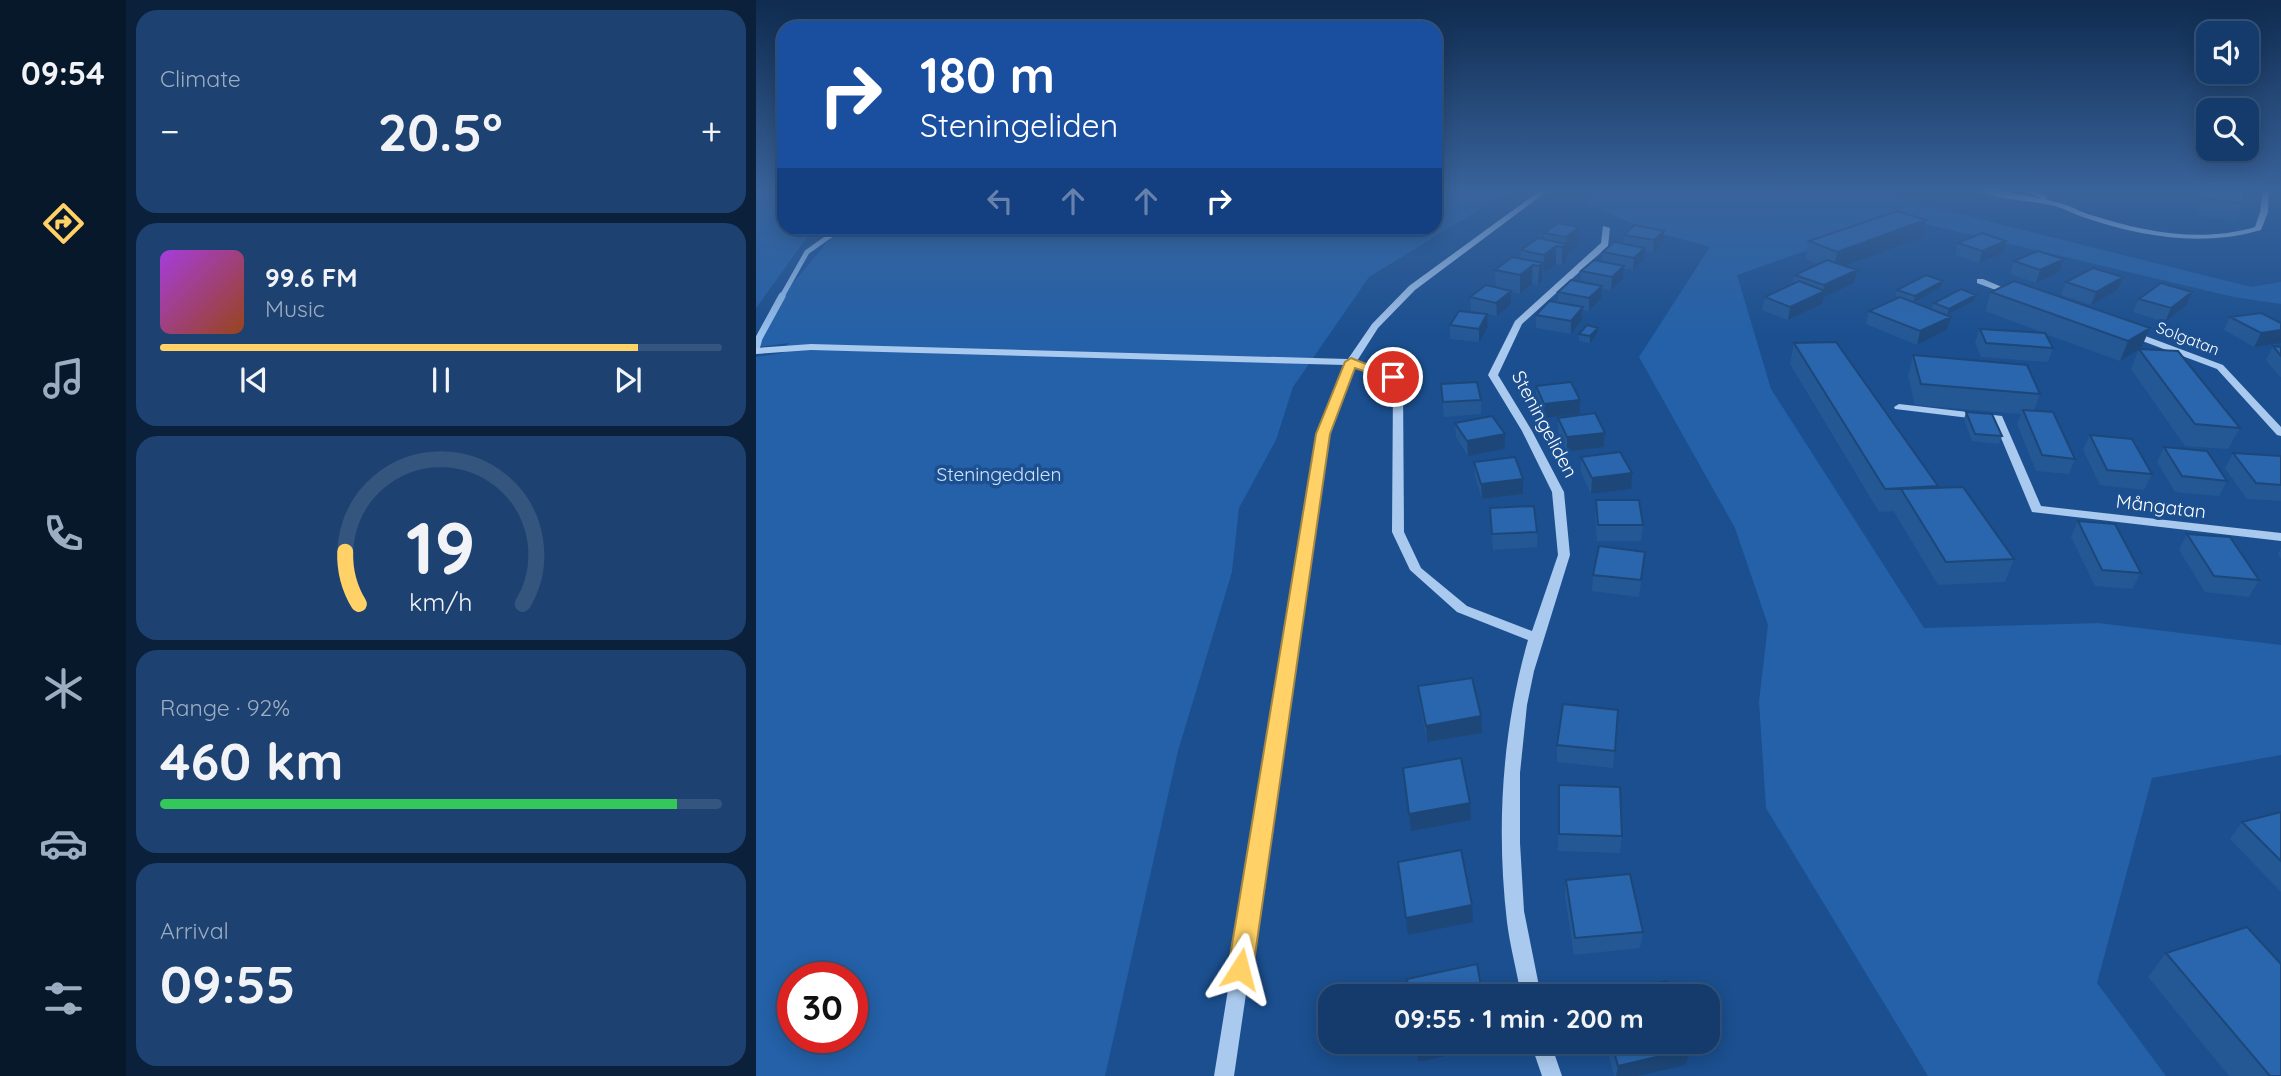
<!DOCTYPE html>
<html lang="en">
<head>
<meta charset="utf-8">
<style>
  :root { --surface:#143b6b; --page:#1d4271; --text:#f1f3f6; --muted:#9dadc1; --line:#33557e; --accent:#ffd166 }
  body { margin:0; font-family:Quicksand,sans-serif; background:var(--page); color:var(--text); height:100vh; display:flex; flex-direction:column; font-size:26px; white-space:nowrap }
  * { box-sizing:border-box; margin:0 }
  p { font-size:23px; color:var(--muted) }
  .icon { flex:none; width:38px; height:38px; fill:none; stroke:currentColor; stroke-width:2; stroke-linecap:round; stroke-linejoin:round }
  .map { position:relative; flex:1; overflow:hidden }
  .drawer { display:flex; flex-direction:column; gap:10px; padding:10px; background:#0b203b; width:630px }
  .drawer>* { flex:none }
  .top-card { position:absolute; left:21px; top:21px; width:665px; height:214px; border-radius:21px; box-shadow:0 4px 18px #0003,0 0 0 2px var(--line); background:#1a4fa0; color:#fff; overflow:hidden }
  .tools { position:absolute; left:1440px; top:21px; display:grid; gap:14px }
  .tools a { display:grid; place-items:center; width:63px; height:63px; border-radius:14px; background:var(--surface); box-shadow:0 4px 18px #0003,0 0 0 2px var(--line); font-size:35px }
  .speed { position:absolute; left:21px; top:962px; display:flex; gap:14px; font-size:35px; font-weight:700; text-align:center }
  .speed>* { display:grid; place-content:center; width:91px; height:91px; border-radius:50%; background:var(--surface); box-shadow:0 4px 18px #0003,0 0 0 2px var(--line); line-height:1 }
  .speed .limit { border:10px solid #d22; background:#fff; color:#111 }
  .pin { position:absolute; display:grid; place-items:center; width:60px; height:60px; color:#fff; margin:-30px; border:4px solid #fff; border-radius:50%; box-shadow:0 2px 7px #0007 }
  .me { position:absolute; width:77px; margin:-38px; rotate:9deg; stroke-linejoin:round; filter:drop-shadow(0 0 5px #0008) }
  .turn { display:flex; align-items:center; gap:24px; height:147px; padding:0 28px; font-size:32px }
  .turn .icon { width:91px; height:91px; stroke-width:2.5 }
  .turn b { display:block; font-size:49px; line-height:60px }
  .lanes { display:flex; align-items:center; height:66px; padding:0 28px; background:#0003; justify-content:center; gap:35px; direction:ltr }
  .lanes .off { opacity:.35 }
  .big { font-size:52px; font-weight:800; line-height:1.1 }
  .drawer .card { flex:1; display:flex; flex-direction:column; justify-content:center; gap:10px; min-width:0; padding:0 24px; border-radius:21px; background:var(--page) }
  .drawer .dial { align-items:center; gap:0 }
  .dial svg { height:182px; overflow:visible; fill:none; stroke:var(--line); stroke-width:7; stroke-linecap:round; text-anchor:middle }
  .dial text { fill:var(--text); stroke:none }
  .song { display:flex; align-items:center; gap:21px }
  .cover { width:84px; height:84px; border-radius:10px; background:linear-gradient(135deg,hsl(280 70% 55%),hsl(20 70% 35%)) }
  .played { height:7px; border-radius:4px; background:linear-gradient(90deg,var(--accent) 85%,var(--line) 85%) }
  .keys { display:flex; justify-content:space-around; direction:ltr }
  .heat { display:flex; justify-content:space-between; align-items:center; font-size:38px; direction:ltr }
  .charge { height:10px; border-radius:5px; background:linear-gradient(90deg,#34c759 92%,var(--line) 0) }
  .trip { position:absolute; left:562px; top:984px; width:402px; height:70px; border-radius:21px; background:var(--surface); box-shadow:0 4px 18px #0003,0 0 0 2px var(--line); font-weight:800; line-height:70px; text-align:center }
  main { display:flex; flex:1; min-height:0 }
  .dock { display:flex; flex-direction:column; width:126px; justify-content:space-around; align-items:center; background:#08182b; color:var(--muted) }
  .dock .icon { width:49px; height:49px }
  .dock .current { color:var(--accent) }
  .dock b { font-size:32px; color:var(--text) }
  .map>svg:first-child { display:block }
</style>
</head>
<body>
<main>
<nav class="dock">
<b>09:54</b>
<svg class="icon current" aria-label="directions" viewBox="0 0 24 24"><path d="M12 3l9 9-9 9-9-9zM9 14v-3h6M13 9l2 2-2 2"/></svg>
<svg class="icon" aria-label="music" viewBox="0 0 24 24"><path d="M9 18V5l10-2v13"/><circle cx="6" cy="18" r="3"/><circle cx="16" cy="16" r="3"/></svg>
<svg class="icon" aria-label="phone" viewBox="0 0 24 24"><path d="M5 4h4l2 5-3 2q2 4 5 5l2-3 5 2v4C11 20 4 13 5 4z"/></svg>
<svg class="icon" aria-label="climate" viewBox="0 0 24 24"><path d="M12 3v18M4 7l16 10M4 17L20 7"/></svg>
<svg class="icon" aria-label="car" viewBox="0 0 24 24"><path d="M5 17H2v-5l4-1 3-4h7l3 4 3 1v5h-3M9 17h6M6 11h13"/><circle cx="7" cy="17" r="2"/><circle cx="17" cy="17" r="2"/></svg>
<svg class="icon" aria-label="filters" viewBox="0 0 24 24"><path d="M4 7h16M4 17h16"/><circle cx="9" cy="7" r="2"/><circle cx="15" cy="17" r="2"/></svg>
</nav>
<section class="drawer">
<div class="card"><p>Climate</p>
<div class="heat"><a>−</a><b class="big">20.5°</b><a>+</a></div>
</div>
<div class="card">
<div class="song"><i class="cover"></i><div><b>99.6 FM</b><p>Music</p></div></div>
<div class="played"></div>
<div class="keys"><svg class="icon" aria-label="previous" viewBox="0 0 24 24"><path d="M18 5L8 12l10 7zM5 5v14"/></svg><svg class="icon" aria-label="pause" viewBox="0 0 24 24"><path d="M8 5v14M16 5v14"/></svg><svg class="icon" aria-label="next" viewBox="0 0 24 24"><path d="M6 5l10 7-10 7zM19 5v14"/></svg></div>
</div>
<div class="card dial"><svg viewBox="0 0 100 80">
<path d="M14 69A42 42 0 1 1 86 69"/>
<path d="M14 69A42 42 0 0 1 8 46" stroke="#ffd166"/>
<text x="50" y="56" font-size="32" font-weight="700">19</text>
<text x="50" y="72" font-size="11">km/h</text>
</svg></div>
<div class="card"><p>Range · 92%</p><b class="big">460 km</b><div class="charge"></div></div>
<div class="card"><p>Arrival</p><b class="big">09:55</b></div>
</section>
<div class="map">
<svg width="1525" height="1076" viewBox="0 0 1525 1076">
  <rect width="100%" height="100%" fill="#1b4f8f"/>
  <path fill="#2461a8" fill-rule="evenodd" d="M0,189h28v39h37l-13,8 -52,72z
    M679,189h78l-144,88 -76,110 -17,53 -37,68 -7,64 -54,179 -73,325h-349v-719l27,-4 1,-5 5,-5 -32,4 25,-51 53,-63 8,-5h592zM37,978h59v60h-59z
    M846,189h257l392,98 30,-5v22l-47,-7 -334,-79 -163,57 34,114 153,239 174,-5 183,22v110l-129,23 -55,205 69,93h-238l-162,-268 -7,-107 9,-76 -33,-97 -96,-171 71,-110 -58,-16 -69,-27z"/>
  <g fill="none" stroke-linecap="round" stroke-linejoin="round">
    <path stroke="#9cc4f0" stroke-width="5" d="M25,298l26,-46 34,-24"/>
    <path stroke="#9cc4f0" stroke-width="7" d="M0,349l3,-11 23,-42"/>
    <path fill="#a9c9ee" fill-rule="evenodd" d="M786,189h8l-135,101 -37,38 -21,33 29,10 17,13 1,148 17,36 46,38 65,25 26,-76 -6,-63 -30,-61 -34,-56 27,-54 86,-78 2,-17 7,2 -2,18 -86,78 -24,51 34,56 32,61 6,63 -36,116 -7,34 -7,68v70l4,68 17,85h-20c-4,-25 -11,-49 -14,-74 -11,-94 -5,-191 21,-282l-71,-28 -47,-42 -18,-38 1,-147 -13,-10 -26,-9 -26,68 -94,642h-20l104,-642 27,-69 -534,-15 -55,4v-6l55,-4 537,15 24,-35 37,-38z
      M1215,189c24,0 72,8 95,16 9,3 17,8 25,10 53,17 110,28 164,12l5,-15 3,-23h6l-1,23 -7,18c-59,17 -118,7 -175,-12 -11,-3 -20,-9 -31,-12 -27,-6 -59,-6 -84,-17z
      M1264,189h10l18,9 -5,1z
      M1221,279h6l33,14 -7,2 -32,-12z
      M1376,331l91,34 58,62v9l-4,-1 -60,-66 -88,-33v-4z
      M1143,404l103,12 39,90 240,27v8l-249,-29 -38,-91 -99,-12 -1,-2z
      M774,1041h20l12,35h-20z"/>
  </g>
  <path fill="#245895" d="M1444,189h44v15l-8,17 -38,-6z
    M1170,220l-5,18 -75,28 8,17 -30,14 -2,7 -34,16 -26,-10 3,-13 28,-13 2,-9 23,-11 -13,-5 4,-18z
    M802,223l21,22 -13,10v7l-4,3 -6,-1 -13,9 -1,8 -4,4 -6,-2 -12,11 -9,-2v12l-14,12 -10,-2 1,13 -9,15 -29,-3v-14l35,-11 -14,-3 -1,-14 26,-10 -1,-17 26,-12v-8l23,-11v-6z
    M908,231l-1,12 -10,10 -8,-2 -1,9 -11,10 -9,-1 -1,10 -12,11 -9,-2 -1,11 -12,12 -6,-1 -1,10 -11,14 -35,-6v-13l22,-13v-10l23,-11v-10l21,-9 1,-10 20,-8 1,-9z
    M1202,243l45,10 -24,10 -24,-8z
    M1258,261l45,11 -23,11 -26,-9z
    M1367,277l-5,13 -27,15 -30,-10 5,-13z
    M1187,281l-2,6 -27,15 18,7 2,-6 42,-8 -2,6 -27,14v15l-30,15 -51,-21 3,-13 30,-14 -3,-1 1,-6z
    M1235,292l159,36 -9,20 -1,1 100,79 -12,21 -43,-3 -54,-77 8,-20 -19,12 -75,-27 8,14 -5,14 -67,-5 -6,-15 5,-13 64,4 -59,-22z
    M1436,292l-5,13 -22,17 -32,-10 6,-13z
    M1474,317l51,6 -27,24 -30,-17z
    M842,328l-1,6 -7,9 -11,-2v-7z
    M1038,343l144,143 -1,2 77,71 -9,23 -67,3 -44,-73v-1l-15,1 -89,-148z
    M1517,346l8,1v30l-2,-1 -13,-16z
    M1157,355l127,39 -6,17 41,48 -6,15 -33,-3 -19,-47 4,-10 -106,-9 -7,-29z
    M685,384l40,16v14l-37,3z
    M780,386l44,14v14l-36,4 -8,-18z
    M1210,412l36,24 -3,8 -27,-3 -8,-22z
    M802,418l47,15 -1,14 -37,5 -9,-20z
    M699,423l50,26 -37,7 -12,-19z
    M1334,435l62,39 -8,16 -44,-5 -17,-35z
    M1408,447l63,34 -8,15 -44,-4 -18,-30z
    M1477,453l48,3v45l-34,-2 -22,-31z
    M825,457l50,32 -40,5 -10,-22z
    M718,462l49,17v15l-41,5 -7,-22z
    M840,500l47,25 -2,16h-44l-2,-26z
    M734,508l47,24v15l-44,3z
    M1322,521l63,52 -9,16 -37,-3 -24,-49z
    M1431,534l72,46 -10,17 -44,-5 -26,-42z
    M1525,548v11l-3,-5z
    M889,552l-6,45 -47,-6 1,-16z
    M662,686l64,47 -55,9 -7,-39z
    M862,710l-5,58 -56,-6v-17z
    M803,785l63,51 -2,17 -62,-2z
    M1525,812v80l-51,-53 12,-17z
    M810,880l77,52 -3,16 -66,7 -9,-58z
    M1410,953l115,123h-52l-81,-99z
    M849,1041h82l3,8 -4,16 -48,11h-24z"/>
  <path fill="#1d4779" d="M1170,220l-5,18 -87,32 3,-18z
    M823,227v18l-13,10v7l-4,3v-18l4,-3v-7z
    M908,231l-1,12 -10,10 1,-13z
    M1250,241l-3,12 -24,10 3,-12z
    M800,246v18l-13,9 1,-18z
    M889,248l-1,12 -11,10 1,-12z
    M1308,259l-5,13 -23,11 4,-13z
    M787,263l-1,18 -4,4 1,-19z
    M777,265l-1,18 -12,11v-19z
    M868,266l-1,13 -12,11 1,-13z
    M1101,270l-3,13 -30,14 -2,7 -34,16 2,-13 33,-15 1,-7z
    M1367,277l-5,13 -27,15 5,-13z
    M1187,281l-2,6 -28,16 2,-7z
    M846,286l-1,13 -12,12v-13z
    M755,291v13l-14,12 -1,-13z
    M1436,292l-5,13 -22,17 6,-14z
    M1220,295l-2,6 -27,14 2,-6z
    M827,307l-1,13 -11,14v-13z
    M731,314l1,13 -9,15v-13z
    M1195,317l-4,13 -30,15 3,-14z
    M842,328l-1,6 -7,9v-7z
    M1394,328l-9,20 -21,13 8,-20z
    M1525,330v13l-27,4 7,-14z
    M824,400v14l-36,4v-14z
    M849,433l-1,14 -37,5v-15z
    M749,434v15l-37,7 -1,-15z
    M876,473l-1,16 -40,5 1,-16z
    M767,479v15l-41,5 -1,-15z
    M725,716l1,17 -55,9 -1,-16z
    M714,803l1,17 -60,11 -2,-17z
    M716,905l1,17 -65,13 -2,-17z
    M685,1041h49v5l-72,16 -2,-15z
    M934,1049l-4,16 -48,11h-22l2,-10z"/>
  <path fill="#2a66ad" stroke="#1d4779" stroke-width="2" d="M1450,189h38v15l-39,-6z
    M1141,211l29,9 -89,32 -28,-11z
    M802,223l21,4 -13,10 -22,-4z
    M879,225l29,6 -10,9 -30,-5z
    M1226,233l24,8 -24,10 -24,-8z
    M782,238l28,6 -4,3 -6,-1 -12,9 -23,-5z
    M858,242l31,6 -11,10 -31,-6z
    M1282,251l26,8 -24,11 -26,-9z
    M756,257l31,6 -4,3 -6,-1 -13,10 -25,-5z
    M838,260l30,6 -12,11 -31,-6z
    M1071,260l30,10 -33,15 -29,-10z
    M1337,268l30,9 -27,15 -30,-10z
    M1170,275l17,6 -28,15 -18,-6z
    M815,280l31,6 -13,12 -31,-6z
    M1043,281l26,10 -35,16 -25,-10z
    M1258,281l136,47 -22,13 -137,-49z
    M1405,283l31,9 -21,16 -32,-9z
    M730,285l25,6 -15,12 -26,-6z
    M1205,289l15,6 -27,14 -15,-6z
    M1144,297l51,20 -31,14 -51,-20z
    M793,301l34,6 -12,14 -35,-6z
    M703,311l28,3 -8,15 -29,-4z
    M1505,313l20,10v7l-20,3 -31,-16z
    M831,325l11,3 -8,8 -11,-2z
    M1224,329l65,4 8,15 -67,-5z
    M1080,342l102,144 -53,3 -91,-146z
    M1517,346l8,1v9z
    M1383,349l39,2 62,77 -45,-4z
    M1157,355l114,10 13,29 -119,-10z
    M721,382l4,18 -38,2 -2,-18z
    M815,382l9,18 -36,4 -8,-18z
    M1267,410l30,2 22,47 -33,-4z
    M1210,412l26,2 10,22 -27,-2z
    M839,413l10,20 -38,4 -9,-19z
    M736,416l13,18 -38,7 -12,-18z
    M1334,435l42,4 20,35 -45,-4z
    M1408,447l43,4 20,30 -45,-5z
    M864,452l12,21 -40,5 -11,-21z
    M1477,453l48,3v29l-25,-2z
    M759,457l8,22 -42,5 -7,-22z
    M1207,487l51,72 -68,3 -45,-73z
    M840,500h43l4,25h-45z
    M778,506l3,26 -45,2 -2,-26z
    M1322,521l37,3 26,49 -39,-3z
    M1431,534l43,3 29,43 -45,-4z
    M843,546l46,6 -4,28 -48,-5z
    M716,678l9,38 -55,10 -8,-40z
    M807,704l55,6 -3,41 -58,-6z
    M705,758l9,45 -61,11 -6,-46z
    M803,785l61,2 2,49 -63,-2z
    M1525,812v49l-39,-39z
    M705,850l11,55 -66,13 -8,-56z
    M874,874l13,58 -68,6 -9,-58z
    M1491,927l34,37v112h-11l-104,-123z
    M721,964l6,32h-74l-2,-17z
    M911,981l5,15 -74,-1z
    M659,1041h26l-25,6z
    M855,1041h76l3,8 -72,17z"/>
  <linearGradient id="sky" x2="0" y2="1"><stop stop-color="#0f2b4f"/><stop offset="0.56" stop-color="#39639b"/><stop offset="1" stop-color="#39639b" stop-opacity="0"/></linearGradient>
  <rect width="1525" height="340" fill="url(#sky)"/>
  <path fill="#ffd166" stroke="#a68842" stroke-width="2" d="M595,358l48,19 -6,4 -38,-13 -25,66 -77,535 -4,8 -9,4 -9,-4 -3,-8 88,-535 29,-72z"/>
  <g text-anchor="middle" stroke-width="7" stroke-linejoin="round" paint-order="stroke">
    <g font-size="16" fill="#fff" stroke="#1b4f8f">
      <text transform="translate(1432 338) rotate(21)" y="6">Solgatan</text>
    </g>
    <g font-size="19" fill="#fff" stroke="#1b4f8f">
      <text transform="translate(789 424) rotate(62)" y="7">Steningeliden</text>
      <text transform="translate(1405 506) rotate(7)" y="7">Mångatan</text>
    </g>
    <g font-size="19" fill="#cfe3fa" stroke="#1b4f8f">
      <text x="243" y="481">Steningedalen</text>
    </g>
  </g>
</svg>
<div class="tools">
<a><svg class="icon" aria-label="sound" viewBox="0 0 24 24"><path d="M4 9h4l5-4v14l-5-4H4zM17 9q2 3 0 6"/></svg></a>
<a><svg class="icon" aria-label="search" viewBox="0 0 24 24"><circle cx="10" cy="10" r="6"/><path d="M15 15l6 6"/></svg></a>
</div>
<div class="speed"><div class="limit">30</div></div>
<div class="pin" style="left:637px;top:377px;background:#d93025"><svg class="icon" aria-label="arrive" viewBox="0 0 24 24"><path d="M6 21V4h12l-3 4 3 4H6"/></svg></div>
<svg class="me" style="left:484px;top:969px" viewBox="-20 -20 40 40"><path d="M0-17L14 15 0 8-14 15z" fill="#ffd166" stroke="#fff" stroke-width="4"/></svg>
<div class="trip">09:55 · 1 min · 200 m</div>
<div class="top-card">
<div class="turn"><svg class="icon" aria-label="right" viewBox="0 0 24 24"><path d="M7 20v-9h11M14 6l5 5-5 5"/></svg><div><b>180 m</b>Steningeliden</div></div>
<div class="lanes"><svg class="icon off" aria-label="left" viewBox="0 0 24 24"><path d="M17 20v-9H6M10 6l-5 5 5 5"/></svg><svg class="icon off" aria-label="ahead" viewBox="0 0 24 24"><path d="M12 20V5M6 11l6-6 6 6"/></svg><svg class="icon off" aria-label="ahead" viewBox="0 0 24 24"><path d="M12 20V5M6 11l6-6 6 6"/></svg><svg class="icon" aria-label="right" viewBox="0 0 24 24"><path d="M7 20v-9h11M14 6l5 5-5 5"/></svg></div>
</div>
</div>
</main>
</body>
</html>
